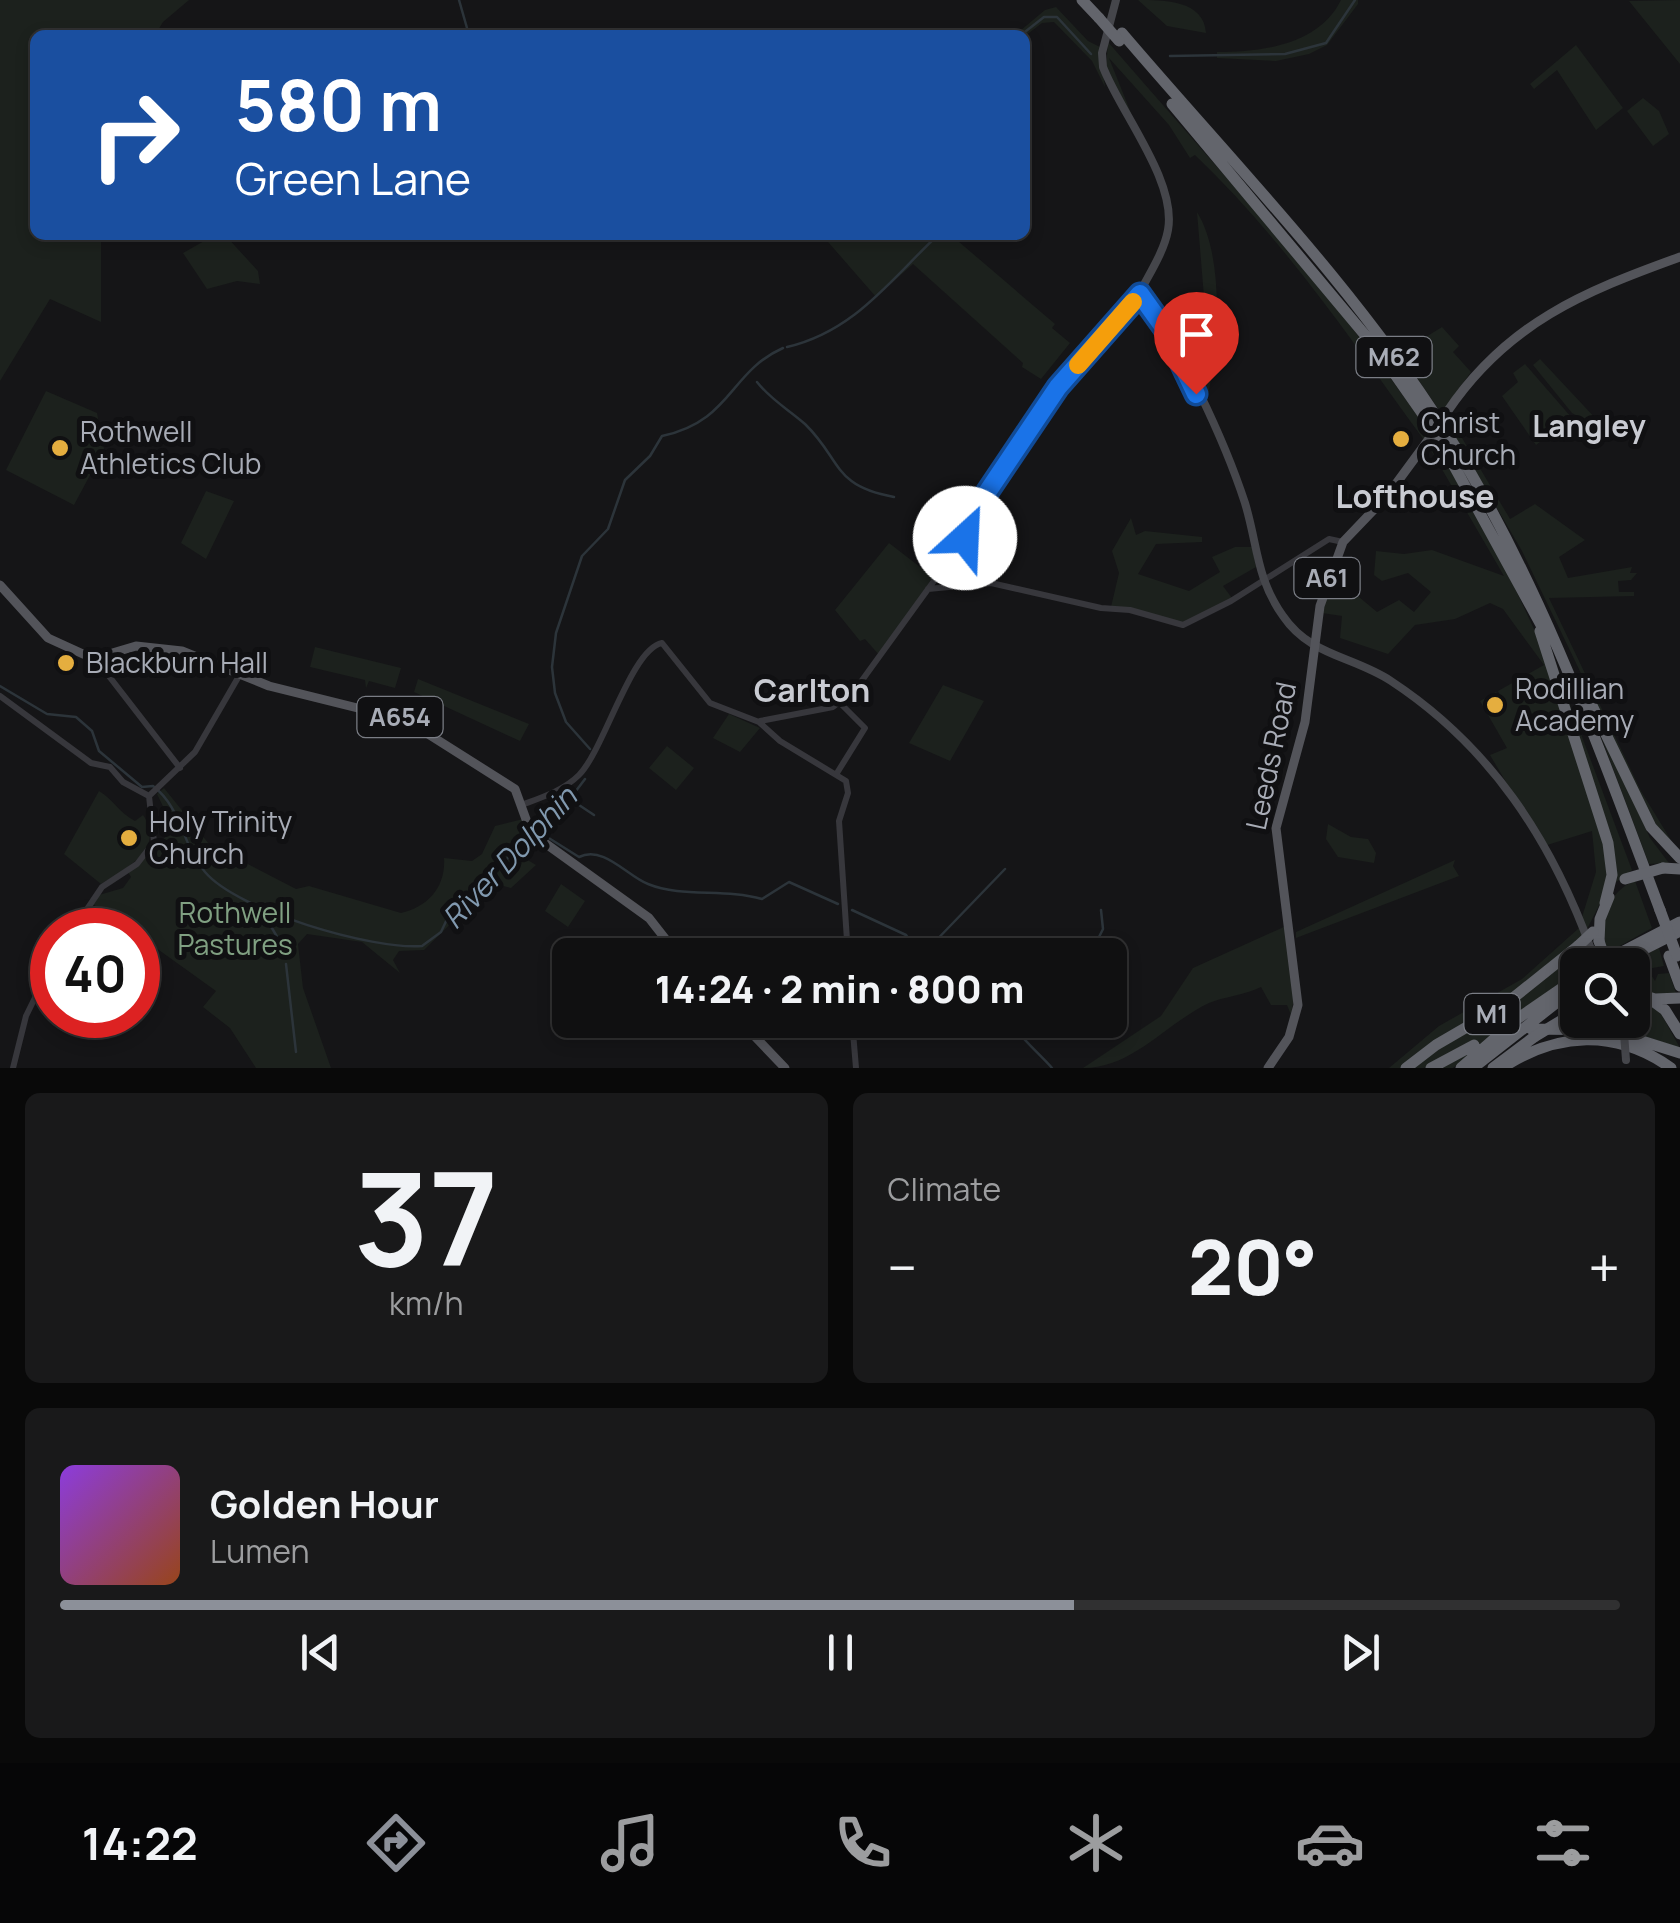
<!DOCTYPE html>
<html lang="en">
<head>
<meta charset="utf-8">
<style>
  :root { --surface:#101011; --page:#19191a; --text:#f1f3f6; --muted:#9c9d9f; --line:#303031; --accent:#8c9099 }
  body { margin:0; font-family:Manrope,sans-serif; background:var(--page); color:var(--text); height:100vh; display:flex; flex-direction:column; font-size:38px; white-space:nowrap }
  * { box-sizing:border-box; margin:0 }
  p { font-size:32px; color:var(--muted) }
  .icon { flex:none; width:55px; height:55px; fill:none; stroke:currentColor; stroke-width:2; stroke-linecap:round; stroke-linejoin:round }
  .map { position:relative; height:1068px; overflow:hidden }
  .sheet { display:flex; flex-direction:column; gap:25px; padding:25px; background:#090909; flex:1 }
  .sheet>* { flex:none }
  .guide { position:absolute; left:30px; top:30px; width:1000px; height:210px; border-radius:15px; box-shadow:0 5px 15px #0003,0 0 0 2px var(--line); background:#1a4fa0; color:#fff; overflow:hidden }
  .buttons { position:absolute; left:1560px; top:948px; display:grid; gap:20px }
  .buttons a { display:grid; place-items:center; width:90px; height:90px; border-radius:15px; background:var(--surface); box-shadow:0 5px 15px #0003,0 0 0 2px var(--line); font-size:50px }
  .speed { position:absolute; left:30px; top:908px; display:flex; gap:20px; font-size:50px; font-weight:700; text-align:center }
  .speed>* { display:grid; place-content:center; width:130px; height:130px; border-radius:50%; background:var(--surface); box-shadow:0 5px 15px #0003,0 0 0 2px var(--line); line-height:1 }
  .speed .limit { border:15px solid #d22; background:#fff; color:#111 }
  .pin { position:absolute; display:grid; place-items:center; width:85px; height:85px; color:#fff; margin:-102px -42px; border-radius:50% 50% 50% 0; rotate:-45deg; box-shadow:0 0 10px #0007 }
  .pin .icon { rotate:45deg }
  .me { position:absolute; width:110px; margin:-55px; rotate:25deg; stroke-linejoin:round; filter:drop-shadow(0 0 8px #0008) }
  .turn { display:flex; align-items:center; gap:35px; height:210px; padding:0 40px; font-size:45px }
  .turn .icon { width:130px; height:130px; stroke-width:2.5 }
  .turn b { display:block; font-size:70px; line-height:85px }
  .big { font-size:75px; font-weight:800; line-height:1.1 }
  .sheet .tile { flex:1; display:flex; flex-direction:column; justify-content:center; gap:15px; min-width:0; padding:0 35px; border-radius:15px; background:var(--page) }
  .sheet .dial { align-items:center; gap:0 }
  .dial b { font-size:130px; line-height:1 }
  .song { display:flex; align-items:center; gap:30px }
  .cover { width:120px; height:120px; border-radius:15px; background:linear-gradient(135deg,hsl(270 70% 55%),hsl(20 70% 35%)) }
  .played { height:10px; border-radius:5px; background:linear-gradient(90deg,var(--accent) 65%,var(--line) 65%) }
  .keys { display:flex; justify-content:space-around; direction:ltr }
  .heat { display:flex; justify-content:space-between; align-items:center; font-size:55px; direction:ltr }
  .sheet .tiles { flex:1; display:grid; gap:25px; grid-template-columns:1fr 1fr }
  .tile:last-child { grid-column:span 2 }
  .trip { position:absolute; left:552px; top:938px; width:575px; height:100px; border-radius:15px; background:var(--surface); box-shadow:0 5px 15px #0003,0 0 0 2px var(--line); font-weight:800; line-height:100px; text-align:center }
  .dock { display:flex; height:160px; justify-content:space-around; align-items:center; background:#060607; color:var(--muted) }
  .dock .icon { width:70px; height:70px }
  .dock .current { color:var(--accent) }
  .dock b { font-size:45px; color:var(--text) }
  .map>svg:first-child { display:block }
</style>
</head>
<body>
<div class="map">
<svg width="1680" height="1068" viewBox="0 0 1680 1068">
  <rect width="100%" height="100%" fill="#151517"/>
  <path fill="#1c211d" d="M0,0h189l-26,22 -8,13h-120v200h66v87l-51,-23 -50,82z
    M1138,0c26,0 66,0 68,33l-39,-7z
    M1341,0h17v4l-31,41 -18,9 -33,7 -59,-3v-6c45,0 102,-7 124,-52z
    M1680,0v64l-51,-63z
    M1056,7l32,34 12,6 5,40 -13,-26 -38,-39 -12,1 -17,13 -10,-1 30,-25z
    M1108,42c111,128 225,251 321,390l-5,8c-72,-99 -140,-200 -229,-285l-5,3 -21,-33 -60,-67 28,70 -31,-60z
    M1576,45l47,63 -27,22 -39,-60 -23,19 -4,-5z
    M1643,98l16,13 10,23 -16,12 -26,-35z
    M1197,212c29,47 21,141 9,193l-7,-14 6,-82z
    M225,235l33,36 2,13 -23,-3 -30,8 -24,-36 30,-17z
    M822,235h129l104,89 -3,4 18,15 -29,36 -19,-12 1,-4 -110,-99 -37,33z
    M1442,327l17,19 -6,6 18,20 -30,41 -41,-60z
    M1540,359l58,62 -3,5 -23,-13 -39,-48z
    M1525,364l60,69 -18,-12 -31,24 -34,-49 16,-14 -5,-9z
    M46,391l51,22 7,36 -30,56 -68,-35z
    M1449,416l61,103 25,-15 50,36 -26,17 9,21 64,-11 -2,6h7l-6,7 -13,1 1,11h15v4l-85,2 92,193 39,64 -21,-20 -137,-284 -76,-130z
    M1434,439l65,115 42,90 68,219 -5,33 -17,33 -5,-12 14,-45 -4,-41 -48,15 -54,-91 17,-7 -27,-47 16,-9 10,16 -8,-17 46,-26 -41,-56 -13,-6 -35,16 -40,6 -27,29 -48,-16 2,-22 -20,-3 8,-27 4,8 13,-7 30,25 22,-12 15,12 17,-20 -23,-19 -26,8 -8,-6 2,-24 28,3 28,-4 72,26 -75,-129z
    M206,491l28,10 -28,58 -25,-16z
    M1131,518l5,17 9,-4 57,6v5l-46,2 -18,30 51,17 31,-19 -8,-15 23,-10h17l4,20 -33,19 9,12 -50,25 -71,-16 8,-34 -7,-22z
    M889,543l44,34 -53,79 -15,-17 -5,2 -25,-31z
    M315,647l86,21 -6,20 -26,-7 -3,7 -1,-8 -55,-13z
    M418,679l111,45 -9,17 -106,-49z
    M943,685l41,16 -34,60 -41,-18z
    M1566,694l66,176 -17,13z
    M1589,705l61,133 19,25 -20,1z
    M729,714l31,14 -20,24 -27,-14z
    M667,746l27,22 -18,22 -27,-22z
    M164,788l45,56 87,45 13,-3 92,27c27,-6 45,-26 43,-55l28,3 10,-7 13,-28 28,-7 8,18 -15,16 20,12 -25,23 -19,-5 -68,67 -25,1 -6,9 7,13 -38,-31 -55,-8 -9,10 5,44 28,80h-75l-26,-40 -27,-21 13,-16 -78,-56v-5h-8l-37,-26 6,-9 24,-7 8,-11 -3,-5 46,-43 -17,-35z
    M99,791c15,9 19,21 36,30l8,-6c23,33 -16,53 -42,69l-37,-30z
    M1328,824l23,13 17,2 8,14 -2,10 -36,-6 -12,-18z
    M1455,860l-2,6 6,10 -163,62v-6z
    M1635,881l17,47 -43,24c-14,-25 -1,-62 26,-71z
    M561,884l24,17 -17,26 -23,-16z
    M1286,926l8,72 -3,17 -4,-10h-16l-10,-18c-16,8 -38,10 -52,16 -44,21 -76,65 -126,65l78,-52 32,-48z
    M1579,928l3,6 -7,9 -71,57 -104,68h-11l50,-42 83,-47z
    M1585,944l7,17 -14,4 -1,6 -124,97h-16l33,-26 -46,26h-14z
    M1659,948l5,18 -17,3 8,12 3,-7 11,-1 7,20 -18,3 -25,-8 -1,-23h-7z
    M1633,998l26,12 21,38 -54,-18v-10h6z"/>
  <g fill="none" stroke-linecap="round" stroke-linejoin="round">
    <path stroke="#2c343a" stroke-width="2.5" d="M459,0l10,35
      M1021,35l23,-18h13l34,37
      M1170,56l115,-2 41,-11 29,-43
      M787,347c68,-16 103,-67 151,-112
      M757,382c14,18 31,27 48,42 37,36 27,62 89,73
      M0,686l47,28 29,3 16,14 7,20 43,36 11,-1c29,22 29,59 52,86 33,39 168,78 217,74l19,-14 7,-15 81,-80
      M590,749l-24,-27 -11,-29 -3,-26 4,-34 26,-77 26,-27 17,-49 25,-24 12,-20c70,-15 67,-64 121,-88
      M570,799l24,16
      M536,830l43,27c25,-12 49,20 69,27 34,14 77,4 114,15l27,-17 49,22
      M534,831l26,-19 25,-33
      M852,910l54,25 9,13 12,7
      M262,911l21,36
      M925,952l80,-83
      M1090,955l13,-26 -2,-19
      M286,964l10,88
      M1010,1020c4,12 32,36 42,48"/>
    <path stroke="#37373c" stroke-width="6" d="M928,589l63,-6 110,25 29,2 53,15 48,-24 98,-62 14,3
      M105,671l75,97
      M0,696l91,67 19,4 13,15 26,14
      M760,721l73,-14 22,-17 110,-152 24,-49 70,-102 80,-93
      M837,773l28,-45 -24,-24
      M524,804c19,-7 40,-14 55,-29 25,-25 52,-126 83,-132l48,60 49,19 21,19 66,40 2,12 -9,28 9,134
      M73,930l29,-43 35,-23 17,-22 -5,-46 46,-44 44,-76
      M852,1020l4,48
      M13,1068l13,-52 26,-53"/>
    <path stroke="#45464b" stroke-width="8" d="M1116,0l-14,53 1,14c17,45 74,114 65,163 -4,22 -19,44 -29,64 40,45 87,151 106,209 13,43 11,75 38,113 27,40 70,40 108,65 99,65 160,158 200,268"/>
    <path stroke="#53545a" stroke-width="9" d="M1447,412c60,-89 136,-120 233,-155
      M0,585l48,53 35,16 16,3 37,-11 46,5 87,35 137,34 109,69 16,44 118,85 29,37
      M739,1020l46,48
      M1268,1068l21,-31 9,-32 -22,-177 29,-106 15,-116 23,-64 44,-46 39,-53"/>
    <path stroke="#63656c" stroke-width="11" d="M1082,0l17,18
      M1122,33c109,128 231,252 321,394 96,152 155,317 217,483
      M1172,104l208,249 56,80 110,201
      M1540,631l68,212 4,32 -7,28
      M1583,687l68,140 29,31
      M1663,868l17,1
      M1599,941l1,-22 9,-22
      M1669,956l11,30
      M1601,963l79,-41
      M1613,965l67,-34
      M1632,992l23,7 25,-1
      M1646,996l19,14 15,24
      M1531,1029l76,1 73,23
      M1406,1068l30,-23 67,-39 75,-60
      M1431,1068l43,-23
      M1461,1068l56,-49 61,-42
      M1473,1068l105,-82
      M1493,1068l41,-31
      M1502,1068c55,-36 114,-39 169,0"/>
    <path stroke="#45464b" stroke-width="8" d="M1591,949l7,16
      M1623,1020l3,40"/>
    <path stroke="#53545a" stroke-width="9" d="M1426,443l21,-31"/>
    <path stroke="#63656c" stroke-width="11" d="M1099,18l20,23
      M1625,879l38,-11
      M1660,910l17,46
      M1599,941l8,24
      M1578,946l15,-14
      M1534,1037l43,-26"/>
  </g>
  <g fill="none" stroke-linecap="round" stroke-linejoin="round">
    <g stroke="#114b97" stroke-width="25">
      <path id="route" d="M965,538l19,-41 74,-110 82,-93 25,35 31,65"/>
    </g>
    <use href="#route" stroke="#1a73e8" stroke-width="18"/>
    <path stroke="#f59e0b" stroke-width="18" d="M1078,365l55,-63"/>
  </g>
  <g fill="#e5ae3f" stroke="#101012" stroke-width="4">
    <circle cx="1401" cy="439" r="10"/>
    <circle cx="60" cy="448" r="10"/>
    <circle cx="66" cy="663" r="10"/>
    <circle cx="1495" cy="705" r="10"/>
    <circle cx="129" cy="838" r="10"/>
  </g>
  <g text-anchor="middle" stroke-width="10" stroke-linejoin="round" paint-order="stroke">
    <g fill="#101012" stroke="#7a7d85" stroke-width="2.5">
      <rect x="1356.5" y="337" width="75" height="40" rx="8"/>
      <rect x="1294.5" y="558" width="65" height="40" rx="8"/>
      <rect x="357.5" y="697" width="85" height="40" rx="8"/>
      <rect x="1464.5" y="994" width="55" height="40" rx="8"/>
    </g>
    <g font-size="25" font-weight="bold" fill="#a8acb6">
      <text x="1394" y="366">M62</text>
      <text x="1327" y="587">A61</text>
      <text x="400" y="726">A654</text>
      <text x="1492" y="1023">M1</text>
    </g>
    <g font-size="28" fill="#a8acb6" stroke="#101012" text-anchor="start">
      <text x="1421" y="433">Christ<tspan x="1421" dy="32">Church</tspan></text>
      <text x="80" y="442">Rothwell<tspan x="80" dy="32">Athletics Club</tspan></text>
      <text x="86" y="673">Blackburn Hall</text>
      <text x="1515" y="699">Rodillian<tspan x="1515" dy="32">Academy</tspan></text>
      <text x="149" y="832">Holy Trinity<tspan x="149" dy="32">Church</tspan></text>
    </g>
    <g font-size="28" fill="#a8acb6" stroke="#101012">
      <text transform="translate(1271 756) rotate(-78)" y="10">Leeds Road</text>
    </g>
    <g font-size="28" fill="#80a082" stroke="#101012">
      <text x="235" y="923">Rothwell<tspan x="235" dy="32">Pastures</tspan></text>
    </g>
    <g font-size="30" font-weight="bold" fill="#c9cbd2" stroke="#101012">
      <text x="1589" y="437">Langley</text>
    </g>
    <g font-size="30" font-style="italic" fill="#8199af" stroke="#101012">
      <text transform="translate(510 858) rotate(-47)" y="10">River Dolphin</text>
    </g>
    <g font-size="32" font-weight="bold" fill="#c9cbd2" stroke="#101012">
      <text x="1415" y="508">Lofthouse</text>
      <text x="812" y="702">Carlton</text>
    </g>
  </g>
</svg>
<div class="buttons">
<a><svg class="icon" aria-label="search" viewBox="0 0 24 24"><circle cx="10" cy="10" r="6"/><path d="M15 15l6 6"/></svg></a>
</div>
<div class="speed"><div class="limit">40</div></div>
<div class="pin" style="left:1196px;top:394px;background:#d93025"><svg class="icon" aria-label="arrive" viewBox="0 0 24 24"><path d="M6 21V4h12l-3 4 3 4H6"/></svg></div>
<svg class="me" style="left:965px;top:538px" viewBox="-20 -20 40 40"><circle r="19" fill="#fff"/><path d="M0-13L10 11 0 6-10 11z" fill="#1a73e8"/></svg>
<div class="trip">14:24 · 2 min · 800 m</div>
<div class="guide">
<div class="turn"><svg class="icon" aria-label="right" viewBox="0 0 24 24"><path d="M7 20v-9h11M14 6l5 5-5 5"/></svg><div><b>580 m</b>Green Lane</div></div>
</div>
</div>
<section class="sheet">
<div class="tiles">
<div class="tile dial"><b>37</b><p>km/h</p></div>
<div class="tile"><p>Climate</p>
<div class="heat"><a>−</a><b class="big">20°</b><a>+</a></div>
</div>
<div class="tile">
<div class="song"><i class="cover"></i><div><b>Golden Hour</b><p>Lumen</p></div></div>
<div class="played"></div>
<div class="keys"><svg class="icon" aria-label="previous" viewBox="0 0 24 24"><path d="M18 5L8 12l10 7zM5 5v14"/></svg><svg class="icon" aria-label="pause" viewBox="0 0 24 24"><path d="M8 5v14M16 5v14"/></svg><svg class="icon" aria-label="next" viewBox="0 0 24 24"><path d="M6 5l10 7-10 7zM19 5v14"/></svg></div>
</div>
</div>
</section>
<nav class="dock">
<b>14:22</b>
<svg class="icon current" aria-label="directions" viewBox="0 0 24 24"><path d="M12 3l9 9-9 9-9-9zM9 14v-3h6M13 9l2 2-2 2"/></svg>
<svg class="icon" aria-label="music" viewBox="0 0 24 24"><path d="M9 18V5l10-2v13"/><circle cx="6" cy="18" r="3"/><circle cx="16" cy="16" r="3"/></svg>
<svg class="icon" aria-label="phone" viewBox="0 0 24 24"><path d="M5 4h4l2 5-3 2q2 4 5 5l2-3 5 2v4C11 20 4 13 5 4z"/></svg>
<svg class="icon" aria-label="climate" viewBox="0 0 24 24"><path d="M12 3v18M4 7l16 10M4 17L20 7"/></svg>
<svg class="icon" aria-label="car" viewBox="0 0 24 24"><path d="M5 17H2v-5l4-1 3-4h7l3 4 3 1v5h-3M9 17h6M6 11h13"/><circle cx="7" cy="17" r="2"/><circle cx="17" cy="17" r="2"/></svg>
<svg class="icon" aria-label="filters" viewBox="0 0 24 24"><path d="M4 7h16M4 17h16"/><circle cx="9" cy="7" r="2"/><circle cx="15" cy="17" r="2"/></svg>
</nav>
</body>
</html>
